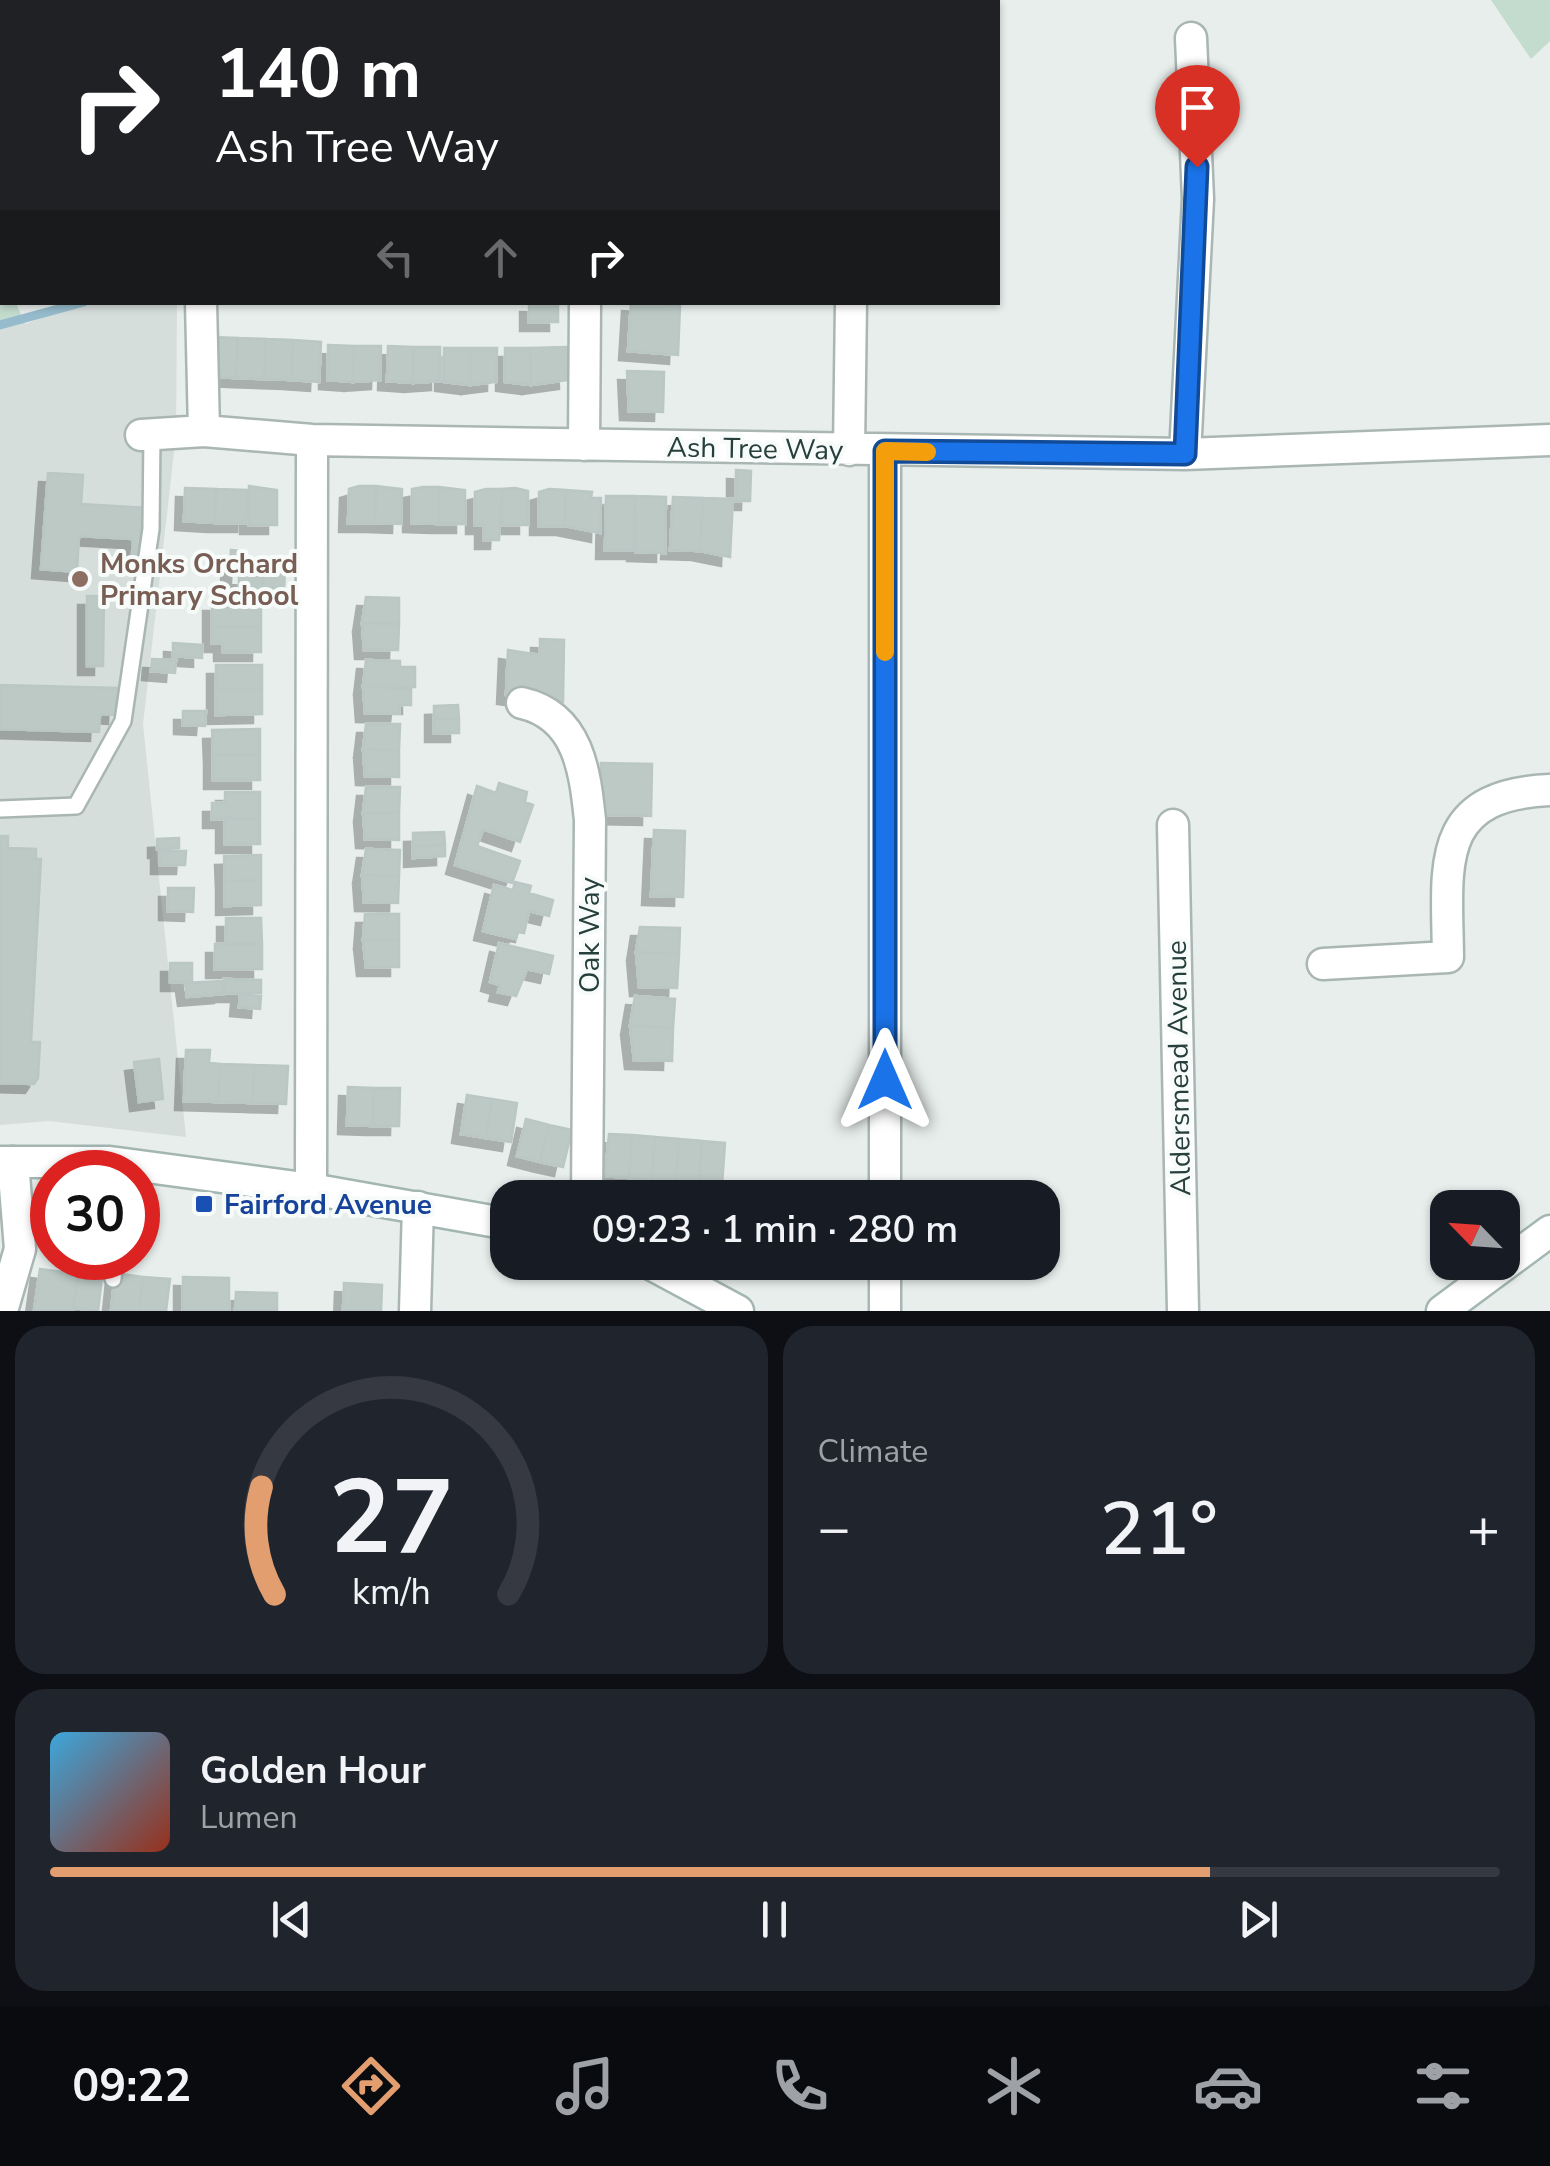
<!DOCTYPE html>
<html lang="en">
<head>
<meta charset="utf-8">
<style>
  :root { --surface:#171b24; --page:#20242c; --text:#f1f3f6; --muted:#9ea1a6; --line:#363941; --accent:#e39e70 }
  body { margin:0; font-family:"Nunito Sans",sans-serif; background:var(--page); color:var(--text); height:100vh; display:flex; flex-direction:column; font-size:38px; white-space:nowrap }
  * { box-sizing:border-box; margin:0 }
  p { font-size:32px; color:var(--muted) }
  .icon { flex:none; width:55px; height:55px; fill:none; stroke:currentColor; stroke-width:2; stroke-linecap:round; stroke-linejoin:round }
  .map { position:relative; height:1311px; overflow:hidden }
  .details { display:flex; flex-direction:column; gap:15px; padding:15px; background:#0d0f14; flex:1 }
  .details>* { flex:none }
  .hud { position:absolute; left:0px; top:0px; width:1000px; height:305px; box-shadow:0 2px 8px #0004; background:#202124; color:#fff; overflow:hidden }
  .needle { width:65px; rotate:295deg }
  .controls { position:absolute; left:1430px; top:1190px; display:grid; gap:20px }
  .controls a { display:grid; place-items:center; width:90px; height:90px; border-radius:20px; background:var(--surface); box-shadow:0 2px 8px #0004; font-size:50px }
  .speed { position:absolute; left:30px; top:1150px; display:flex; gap:20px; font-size:50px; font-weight:700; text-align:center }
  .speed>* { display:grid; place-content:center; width:130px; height:130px; border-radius:50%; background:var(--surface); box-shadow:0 2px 8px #0004; line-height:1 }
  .speed .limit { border:15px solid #d22; background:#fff; color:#111 }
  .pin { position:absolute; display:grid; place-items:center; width:85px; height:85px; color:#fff; margin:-102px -42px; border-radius:50% 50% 50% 0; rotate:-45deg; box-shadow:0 0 10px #0007 }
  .pin .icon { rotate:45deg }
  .me { position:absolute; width:110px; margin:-55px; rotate:0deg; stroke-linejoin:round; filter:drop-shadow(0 0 8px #0008) }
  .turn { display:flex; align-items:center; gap:35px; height:210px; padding:0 50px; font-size:45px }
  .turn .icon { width:130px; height:130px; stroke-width:2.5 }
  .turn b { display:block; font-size:70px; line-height:85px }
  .lanes { display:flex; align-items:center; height:95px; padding:0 50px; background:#0003; justify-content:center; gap:50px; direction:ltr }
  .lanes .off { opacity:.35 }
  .big { font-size:75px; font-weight:600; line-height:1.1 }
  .details .tile { flex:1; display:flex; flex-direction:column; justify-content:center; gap:15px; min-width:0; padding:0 35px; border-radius:30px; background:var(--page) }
  .details .dial { align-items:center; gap:0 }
  .dial svg { height:260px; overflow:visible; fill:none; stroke:var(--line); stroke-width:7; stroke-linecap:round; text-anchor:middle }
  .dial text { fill:var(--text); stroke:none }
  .song { display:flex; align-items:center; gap:30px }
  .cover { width:120px; height:120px; border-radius:15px; background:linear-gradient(135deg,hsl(200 70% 55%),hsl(10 70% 35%)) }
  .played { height:10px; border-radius:5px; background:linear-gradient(90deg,var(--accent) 80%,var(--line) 80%) }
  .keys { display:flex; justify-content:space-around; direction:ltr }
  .heat { display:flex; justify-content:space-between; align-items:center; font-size:55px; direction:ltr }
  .details .tiles { flex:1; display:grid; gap:15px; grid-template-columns:1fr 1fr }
  .tile:last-child { grid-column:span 2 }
  .trip { position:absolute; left:490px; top:1180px; width:570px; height:100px; border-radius:30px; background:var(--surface); box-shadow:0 2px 8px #0004; font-weight:600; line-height:100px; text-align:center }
  .menu { display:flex; height:160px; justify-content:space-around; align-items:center; background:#090b0e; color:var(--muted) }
  .menu .icon { width:70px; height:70px }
  .menu .on { color:var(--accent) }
  .menu b { font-size:45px; color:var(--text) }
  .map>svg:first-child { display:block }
</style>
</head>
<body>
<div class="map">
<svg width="1550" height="1311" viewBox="0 0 1550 1311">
  <defs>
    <filter id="shadow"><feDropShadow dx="-9" dy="9" stdDeviation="0" flood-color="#0004"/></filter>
  </defs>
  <rect width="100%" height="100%" fill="#e7eeec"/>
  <path fill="#d5dedb" d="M83,303h94l-1,132 -33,289 43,413 -137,-16 -49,4v-799l25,-2z"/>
  <path fill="#c3dcce" d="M1491,0h59v41l-19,18z
    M0,267l2,35 14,1 9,21 -25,2z"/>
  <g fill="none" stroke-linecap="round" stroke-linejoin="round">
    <path stroke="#96bbcc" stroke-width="9" d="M0,325l84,-23"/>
  </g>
  <path fill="#bcc9c5" stroke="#bac7c4" stroke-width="2.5" filter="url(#shadow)" d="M631,302l49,3 -2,50 -50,-4z
    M529,303l29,1v18h-29z
    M210,337l28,1 -2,40 -27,-1z
    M238,338l28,1 -2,40 -28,-1z
    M266,339l27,1 -1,40 -28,-1z
    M293,340l28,2 -2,40 -27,-2z
    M328,345l26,1 -1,36 -25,-2z
    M354,346h27l-1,34 -27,2z
    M388,346l25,1v36l-26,-2z
    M413,347h27v34l-27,2z
    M567,347l1,33 -37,5 -1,-37z
    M444,348h26v37l-26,-3z
    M470,348h27l-1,34 -26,3z
    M505,348h25l1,37 -26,-3z
    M627,371l37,1 -1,40 -34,-1z
    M736,470l15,1 -1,30h-14z
    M48,473l35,2 -2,29 66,4 -3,47 -12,-1 1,-15 -54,-3 -2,36 -36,-3z
    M249,486l28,4v35h-28z
    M359,486h17l-1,37h-27l1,-34z
    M376,486l26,3 -1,35 -26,-1z
    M423,487h16v37l-27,-1v-34z
    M439,487l26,3v34h-26z
    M185,488l31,1 -1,34 -31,-2z
    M515,488l13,3v34h-26v-36z
    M216,489l31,1 -1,33h-31z
    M486,489h16l-3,51h-15v-15h-9v-33z
    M549,489l17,1 -1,36h-26v-34z
    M566,490l26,2 -1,6h10l-1,35 -35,-7z
    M606,496h29l-1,54h-29z
    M635,496l31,1 -1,56 -29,-1z
    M673,497l30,1 -3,53 -30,-1z
    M703,498l30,1 -3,58 -30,-6z
    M231,550l10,1 -1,23h-10z
    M264,571l21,1 -1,16h-21z
    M239,576l23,1v12h-23z
    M87,596h17l-1,70h-16z
    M366,597l33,1v26l-37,-1z
    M212,602h49v25h-49z
    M362,623l37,1 -1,26h-34z
    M212,627h49v25h-38v-9h-11z
    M540,639l24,1 -1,62 -57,-7 2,-45 32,5z
    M173,643l29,2v13l-29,-2z
    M152,659l24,1 -1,13 -24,-2z
    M366,660l34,1v6h15v20l-52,-1z
    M216,665h46v25h-46z
    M0,685l118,3 -1,27 -17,-1 -1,18 -99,-3z
    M363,686l48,3v16h-11l-1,9 -34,-1z
    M216,690h46v24l-46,1z
    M458,705l1,14h-25v-13z
    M183,711h23l-1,15 -22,-1z
    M434,719h25v14h-25z
    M366,724h34l-1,26 -36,-1z
    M260,729v26h-47l-1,-25z
    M363,749l36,1v27l-34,-1z
    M213,755h47v25h-47z
    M601,763l51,1 -1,52 -51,-1z
    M499,783l28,9 -2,10 8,3 -13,37 -37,-13 -6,17 43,15 -8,22 -57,-18 22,-79 19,7z
    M366,787h34l-1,26h-36z
    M225,792h35v27h-48v-16h13z
    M363,813h36v27l-34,-1z
    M225,818l35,1v25h-35z
    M654,830l31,1 -2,66 -32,-1z
    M444,832l1,13 -32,1v-13z
    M0,836h8v12l28,1v10h5l-10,183h9l-2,36 -4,6 -34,-1z
    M179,838v10l-22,1v-10z
    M445,845v11l-32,2v-12z
    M366,849l34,1 -1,26 -37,-1z
    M160,851h26l-1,14h-25z
    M261,855v25l-36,1 -1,-25z
    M362,875l37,1 -1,27 -34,-1z
    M261,880v25l-36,1v-25z
    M515,882l16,4 -2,7 24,7 -4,16 -20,-5 -5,22 -6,-1 -2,7 -33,-8 11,-46 19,5z
    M168,888h26l-1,24 -25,-1z
    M365,914h34v26h-36z
    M226,918h35l1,26h-36z
    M640,927l40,1 -1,26 -43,-2z
    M363,940h36v27h-33z
    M499,943l54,13 -4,18 -22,-5 -11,27 -18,-4 2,-7 -10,-3z
    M215,944h47v25h-47z
    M636,952l43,2 -2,34 -38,-1z
    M170,963h22v19h-22z
    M224,979l37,1v13h-37z
    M222,981l1,13 -36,3 -2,-14z
    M240,995l21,1 -1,13 -21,-2z
    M635,996l40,3 -2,29 -43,-2z
    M630,1026l43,2 -1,33 -38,-1z
    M186,1050h24l-1,13 11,1 -2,38 -34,-1z
    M159,1059l4,40 -24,3 -5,-40z
    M220,1064l34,1 -1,38 -35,-1z
    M254,1065l34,1 -2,38 -33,-1z
    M348,1087l26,1 -1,38 -26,-1z
    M374,1088h26l-1,38h-26z
    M467,1095l25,4 -6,39 -25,-4z
    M492,1099l25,4 -6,39 -25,-4z
    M526,1119l23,6 -9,37 -23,-6z
    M549,1125l23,5 -9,37 -23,-5z
    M609,1134l23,1 -3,43 -24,-2z
    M632,1135l23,2 -3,43 -23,-2z
    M655,1137l24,2 -3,42 -24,-1z
    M679,1139l23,2 -3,42 -23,-2z
    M702,1141l23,2 -3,42 -23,-2z
    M40,1269l38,5 -5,37h-39z
    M115,1273l28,4 -4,34h-28z
    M78,1274l24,3 -4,34 -25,-3z
    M143,1277l27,2 -4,32h-27z
    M183,1277l46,1v33h-46z
    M344,1283l38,2 -1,26h-38z
    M236,1292l41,1v18h-42z"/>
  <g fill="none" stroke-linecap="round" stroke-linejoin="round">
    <g stroke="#aab6b4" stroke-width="20">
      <path id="lane" d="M0,809l76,-3 47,-85 28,-192 1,-94
        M113,1279l2,-21"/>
    </g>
    <g stroke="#aab6b4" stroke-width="35">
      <path id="street" d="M201,302l3,129
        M141,435l63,-4 108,9 873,14 365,-14
        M584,445l1,-143
        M849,450l2,-148
        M885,451v747
        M1185,454l13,-255 -7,-161
        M522,703c57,13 63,69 68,117l-3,378
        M1173,825l10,486
        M1323,964l125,-7c-1,-91 -15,-162 102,-167
        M311,1189l1,-749
        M885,1262v49
        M2,1311l18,-62 -7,-87
        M415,1311l3,-104"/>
    </g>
    <g stroke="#a3b6b2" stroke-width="35">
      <path id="secondary" d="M0,1162h110l201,27 197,35
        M647,1262l91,49
        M1442,1311l108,-80"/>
    </g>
    <path stroke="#8baea8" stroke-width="5" stroke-dasharray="5 8" stroke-linecap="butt" d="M373,0l1,2
      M679,0v2"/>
    <use href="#lane" stroke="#fff" stroke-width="15"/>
    <use href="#street" stroke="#fff" stroke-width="30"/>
    <use href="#secondary" stroke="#fff" stroke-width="30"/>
  </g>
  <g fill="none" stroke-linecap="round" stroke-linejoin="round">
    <g stroke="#114b97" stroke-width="25">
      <path id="route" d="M885,1080v-629l300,3 12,-287"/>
    </g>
    <use href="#route" stroke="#1a73e8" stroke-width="18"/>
    <path stroke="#f59e0b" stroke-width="18" d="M885,652v-201l42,1"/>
  </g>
  <circle fill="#8d6e63" stroke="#f7fbf9" stroke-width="4" cx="80" cy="579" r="10"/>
  <rect fill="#1a4fb4" stroke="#f7fbf9" stroke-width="4" x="194" y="1194" width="20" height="20" rx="5"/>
  <g text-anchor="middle" stroke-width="8" stroke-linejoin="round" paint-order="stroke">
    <g font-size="28" fill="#273f3c" stroke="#f7fbf9">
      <text transform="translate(755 448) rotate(1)" y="10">Ash Tree Way</text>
      <text transform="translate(589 935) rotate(-90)" y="10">Oak Way</text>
      <text transform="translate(1178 1068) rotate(-91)" y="10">Aldersmead Avenue</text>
    </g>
    <g font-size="28" font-weight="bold" fill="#785e54" stroke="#f7fbf9" text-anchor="start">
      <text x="100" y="573">Monks Orchard<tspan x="100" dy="32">Primary School</tspan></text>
    </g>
    <g font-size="28" font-weight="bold" fill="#164399" stroke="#f7fbf9" text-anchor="start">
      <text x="224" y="1214">Fairford Avenue</text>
    </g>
  </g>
</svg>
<div class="controls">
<a><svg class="needle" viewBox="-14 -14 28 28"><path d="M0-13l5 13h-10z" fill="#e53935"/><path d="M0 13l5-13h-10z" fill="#9ea1a6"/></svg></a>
</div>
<div class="speed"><div class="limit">30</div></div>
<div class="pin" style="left:1197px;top:167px;background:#d93025"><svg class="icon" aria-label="arrive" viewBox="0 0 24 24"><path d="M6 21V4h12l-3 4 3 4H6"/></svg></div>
<svg class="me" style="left:885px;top:1080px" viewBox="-20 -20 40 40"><path d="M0-17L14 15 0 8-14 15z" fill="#1a73e8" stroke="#fff" stroke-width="4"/></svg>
<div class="trip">09:23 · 1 min · 280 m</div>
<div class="hud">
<div class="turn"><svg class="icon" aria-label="right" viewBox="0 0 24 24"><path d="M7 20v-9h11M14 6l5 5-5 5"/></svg><div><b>140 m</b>Ash Tree Way</div></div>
<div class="lanes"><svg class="icon off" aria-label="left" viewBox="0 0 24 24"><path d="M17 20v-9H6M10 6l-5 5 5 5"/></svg><svg class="icon off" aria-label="ahead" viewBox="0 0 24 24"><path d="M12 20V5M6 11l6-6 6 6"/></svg><svg class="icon" aria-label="right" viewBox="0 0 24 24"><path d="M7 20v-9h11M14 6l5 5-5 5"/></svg></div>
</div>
</div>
<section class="details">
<div class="tiles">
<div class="tile dial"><svg viewBox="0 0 100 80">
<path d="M14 69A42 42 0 1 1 86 69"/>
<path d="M14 69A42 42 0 0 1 10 36" stroke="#e39e70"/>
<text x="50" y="56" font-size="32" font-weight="700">27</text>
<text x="50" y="72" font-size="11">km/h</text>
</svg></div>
<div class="tile"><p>Climate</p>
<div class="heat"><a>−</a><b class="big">21°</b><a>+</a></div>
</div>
<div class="tile">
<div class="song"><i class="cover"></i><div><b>Golden Hour</b><p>Lumen</p></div></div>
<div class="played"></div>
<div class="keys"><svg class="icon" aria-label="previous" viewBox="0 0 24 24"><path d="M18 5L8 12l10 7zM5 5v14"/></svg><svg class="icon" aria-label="pause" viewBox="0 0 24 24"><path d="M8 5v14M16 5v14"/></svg><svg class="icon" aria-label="next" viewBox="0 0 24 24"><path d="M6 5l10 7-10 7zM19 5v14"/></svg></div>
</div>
</div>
</section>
<nav class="menu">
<b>09:22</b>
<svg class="icon on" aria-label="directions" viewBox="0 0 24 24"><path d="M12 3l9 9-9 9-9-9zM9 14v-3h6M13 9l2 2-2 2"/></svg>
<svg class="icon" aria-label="music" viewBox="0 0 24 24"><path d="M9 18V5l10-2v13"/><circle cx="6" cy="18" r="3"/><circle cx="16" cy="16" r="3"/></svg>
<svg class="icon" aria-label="phone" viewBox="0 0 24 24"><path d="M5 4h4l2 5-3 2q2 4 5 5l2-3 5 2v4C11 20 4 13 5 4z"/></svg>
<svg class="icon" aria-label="climate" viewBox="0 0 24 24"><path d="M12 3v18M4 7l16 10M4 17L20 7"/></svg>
<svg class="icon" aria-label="car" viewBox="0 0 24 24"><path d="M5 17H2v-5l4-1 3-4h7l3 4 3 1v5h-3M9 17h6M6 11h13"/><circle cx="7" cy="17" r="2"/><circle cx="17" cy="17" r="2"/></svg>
<svg class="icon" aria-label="filters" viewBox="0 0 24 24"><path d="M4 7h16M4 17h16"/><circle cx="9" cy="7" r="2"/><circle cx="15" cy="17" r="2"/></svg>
</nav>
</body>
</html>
